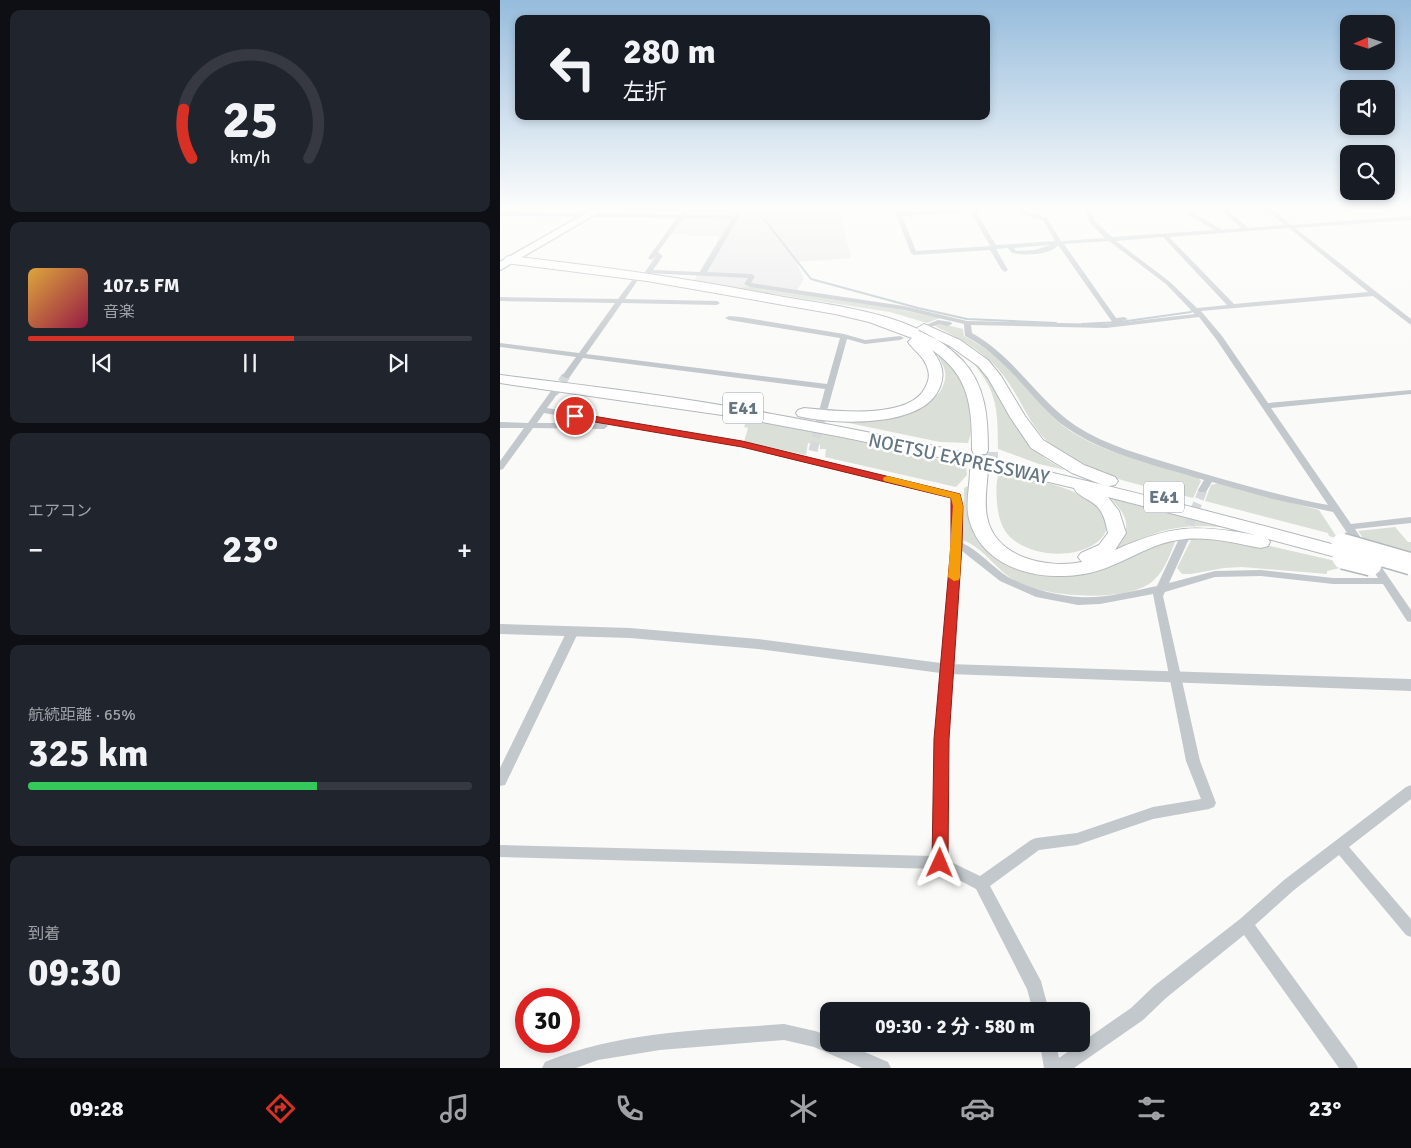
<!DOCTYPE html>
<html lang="ja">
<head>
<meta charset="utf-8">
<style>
  :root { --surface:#171b24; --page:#20242c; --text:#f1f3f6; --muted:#9ea1a6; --line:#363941; --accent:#d93025 }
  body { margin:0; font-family:Signika,"Noto Sans JP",sans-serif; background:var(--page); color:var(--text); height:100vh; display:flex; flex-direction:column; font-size:19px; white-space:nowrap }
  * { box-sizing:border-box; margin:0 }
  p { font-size:16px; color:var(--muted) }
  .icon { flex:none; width:28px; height:28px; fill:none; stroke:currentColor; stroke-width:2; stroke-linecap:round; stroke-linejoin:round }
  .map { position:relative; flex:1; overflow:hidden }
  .side { display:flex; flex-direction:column; gap:10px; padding:10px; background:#0d0f14; width:500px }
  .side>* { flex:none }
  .guide { position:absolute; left:15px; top:15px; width:475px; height:105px; border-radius:10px; box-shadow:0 2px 8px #0003; background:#171b24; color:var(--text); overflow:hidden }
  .needle { width:32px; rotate:267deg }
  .controls { position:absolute; left:840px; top:15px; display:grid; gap:10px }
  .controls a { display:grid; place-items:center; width:55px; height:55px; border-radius:10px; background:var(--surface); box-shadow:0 2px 8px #0003; font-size:25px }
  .speed { position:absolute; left:15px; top:988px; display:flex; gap:10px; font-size:25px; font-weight:700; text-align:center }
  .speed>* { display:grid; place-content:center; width:65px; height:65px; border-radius:50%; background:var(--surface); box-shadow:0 2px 8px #0003; line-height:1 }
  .speed .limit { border:8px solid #d22; background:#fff; color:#111 }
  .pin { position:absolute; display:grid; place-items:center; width:42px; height:42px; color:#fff; margin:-21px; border:2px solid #fff; border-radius:50%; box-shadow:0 1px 5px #0007 }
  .me { position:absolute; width:55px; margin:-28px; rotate:1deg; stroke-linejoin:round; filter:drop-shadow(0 0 4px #0008) }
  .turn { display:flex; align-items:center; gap:18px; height:105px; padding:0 25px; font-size:22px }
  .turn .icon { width:65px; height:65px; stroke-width:2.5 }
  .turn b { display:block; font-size:35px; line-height:42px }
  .big { font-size:38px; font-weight:700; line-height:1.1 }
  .side .tile { flex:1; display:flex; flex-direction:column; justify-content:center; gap:8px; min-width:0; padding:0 18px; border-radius:10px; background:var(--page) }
  .side .dial { align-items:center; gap:0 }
  .dial svg { height:130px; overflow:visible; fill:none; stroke:var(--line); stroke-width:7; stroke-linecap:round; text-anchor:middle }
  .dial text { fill:var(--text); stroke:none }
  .song { display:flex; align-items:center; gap:15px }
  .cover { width:60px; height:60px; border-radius:8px; background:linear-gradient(135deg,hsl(40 70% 55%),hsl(340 70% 35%)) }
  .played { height:5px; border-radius:2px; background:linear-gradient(90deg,var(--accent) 60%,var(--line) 60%) }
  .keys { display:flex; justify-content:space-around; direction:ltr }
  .heat { display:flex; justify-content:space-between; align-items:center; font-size:28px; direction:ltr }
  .charge { height:8px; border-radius:4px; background:linear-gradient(90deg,#34c759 65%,var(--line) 0) }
  .trip { position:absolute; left:320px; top:1002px; width:270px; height:50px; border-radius:10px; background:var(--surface); box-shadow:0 2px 8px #0003; font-weight:700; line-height:50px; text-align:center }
  .menu { display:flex; height:80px; justify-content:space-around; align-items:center; background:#090b0e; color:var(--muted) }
  .menu .icon { width:35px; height:35px }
  .menu .active { color:var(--accent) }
  .menu b { font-size:22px; color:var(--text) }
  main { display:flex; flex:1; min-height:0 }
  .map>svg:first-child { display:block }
</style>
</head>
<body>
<main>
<section class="side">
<div class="tile dial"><svg viewBox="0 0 100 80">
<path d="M14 69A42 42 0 1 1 86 69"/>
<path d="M14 69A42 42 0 0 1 9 39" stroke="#d93025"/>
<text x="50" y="56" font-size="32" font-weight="700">25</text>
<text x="50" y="72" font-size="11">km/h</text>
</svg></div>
<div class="tile">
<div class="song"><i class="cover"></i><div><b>107.5 FM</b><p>音楽</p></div></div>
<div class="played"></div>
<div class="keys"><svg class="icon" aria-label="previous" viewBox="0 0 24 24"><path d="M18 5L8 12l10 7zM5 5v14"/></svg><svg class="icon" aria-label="pause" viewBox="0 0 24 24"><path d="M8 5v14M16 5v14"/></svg><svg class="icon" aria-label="next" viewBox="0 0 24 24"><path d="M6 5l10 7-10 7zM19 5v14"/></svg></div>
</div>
<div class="tile"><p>エアコン</p>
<div class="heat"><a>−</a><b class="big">23°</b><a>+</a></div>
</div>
<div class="tile"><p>航続距離 · 65%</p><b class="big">325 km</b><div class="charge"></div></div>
<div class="tile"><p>到着</p><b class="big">09:30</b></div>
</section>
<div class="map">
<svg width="911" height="1068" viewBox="0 0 911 1068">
  <rect width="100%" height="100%" fill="#fafaf8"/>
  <path fill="#e8e9e9" d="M189,209h150l12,49 -55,4 8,17 -8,13 -52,-6 -4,3 -47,-7 27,-46 -49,-1z"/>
  <path fill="#dadfd7" d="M244,286c65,8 131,17 196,32l-13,5 -37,-11 -150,-23z
    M439,323l24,6 1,7c17,9 33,20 46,33 18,19 32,40 52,56 38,29 90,38 135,51l4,5 -8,17c-47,-13 -104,-20 -142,-53 -21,-18 -29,-44 -45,-66 -18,-26 -45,-40 -73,-54z
    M465,353l24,25 41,66 16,15 19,11 -26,-6 -41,-15c0,-47 -2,-60 -33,-96z
    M437,354c27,24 44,52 31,89l-28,-1 -96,-20c29,-1 95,-6 101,-43 2,-9 -4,-17 -8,-25z
    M247,419l74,14 145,32 1,10 -11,12 -131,-30 1,-8h-6v-5l-12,-1 -2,12 -62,-13 4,-14 -4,-1z
    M499,472c29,7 61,11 87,26 19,11 31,33 7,47 -22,14 -63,11 -83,-8 -9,-9 -12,-22 -13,-35 -1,-10 -1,-20 2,-30z
    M719,483l100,27 19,29 -9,-3 -1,-3 -123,-32 6,-16z
    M470,485l6,51 8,11 12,10 53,17 97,-24 30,-10c-6,14 -11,30 -22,40 -25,24 -108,17 -137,2 -20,-11 -33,-34 -54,-42l1,-52z
    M607,495l125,33c-54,-5 -72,1 -120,24 23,-23 16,-37 -5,-57z
    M895,527l13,15h3v19l-40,-12 -13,-18z
    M692,538l65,5 96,22 -26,6v3l-85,-7 -18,1 -33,6h-9l-5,-6z"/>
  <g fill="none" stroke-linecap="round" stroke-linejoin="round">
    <path stroke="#bbc7cb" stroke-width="2" d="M256,209l55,70 107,29 49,11 89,4
      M582,324l38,-2 71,-10"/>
    <path stroke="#d5d9db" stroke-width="9" stroke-dasharray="9 4.5" stroke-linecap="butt" d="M54,393l12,-17
      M313,451l10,-40
      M689,524l14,-34"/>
    <path stroke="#d5d9db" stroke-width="11" stroke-dasharray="11 5.5" stroke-linecap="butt" d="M683,540l7,-17"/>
    <path stroke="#d5d9db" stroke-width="16" stroke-dasharray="16 8" stroke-linecap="butt" d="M490,452v20"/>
    <g stroke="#b4b9bd" stroke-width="3">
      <path id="trunk" d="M93,209h11l-104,61v-8z"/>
    </g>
    <g stroke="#b4b9bd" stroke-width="2">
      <path id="motorway" d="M10,256c88,10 176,22 263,39 63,12 143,16 190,66 23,25 25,57 25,89l-2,4h-12l-2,-4c0,-43 -2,-74 -40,-100 10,13 14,24 7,39 -17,39 -105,36 -141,27l-2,-3 2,-3 6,-2c29,3 105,12 121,-20 3,-6 5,-11 3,-18 -3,-13 -13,-18 -20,-28l4,-4 -43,-16 -34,-8 -188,-33 -141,-18 -2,-3 2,-3z
        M424,324l36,16 28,20 13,16 24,40 18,24 41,25 31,12 3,4 -3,4 -6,1 -6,-1 -31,-12 -41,-25 -21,-31 -22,-39 -10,-12 -28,-20 -31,-15 -2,-3z
        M0,375c91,11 182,22 272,39 195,35 387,83 578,135l3,4 -3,4 -7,2 -75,-20 2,3 -2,4 -7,2c-27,-5 -56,-13 -83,-8 -28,4 -52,22 -78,30 -47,15 -117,4 -131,-51 -4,-15 1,-33 1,-49l7,-5 -135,-28 -106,-20 -236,-34zM486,467l88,21c3,9 20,12 26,22 5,7 6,15 8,23l-9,12 -18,8 -3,4 4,5c-35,7 -87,-4 -95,-45 -3,-15 0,-32 1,-47zM608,497l147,38c-60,-11 -83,-10 -140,15l11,-17 -7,-22z"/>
    </g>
    <path fill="#c3c8cc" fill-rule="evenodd" d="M239,209l3,2 -3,6 -32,55 45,2 3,2 -4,7 153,23 63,15 139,3 7,-1 -55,-78c-6,10 -34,11 -46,8l-4,-5 -12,1 12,21 -3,2 -3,-2 -12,-20 -76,5 -3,-2 -17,-44h6l1,3 80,-3 -5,3 20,33 59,-4 -12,-21 -22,-6 -4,-5h6l2,3 22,6 14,23 44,-3 -15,-15 -5,-14h6l4,12 17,16 102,-7 -34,-21h8l34,21 19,-2 -21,-19h7l21,19 37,-3 -20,-16h7l19,16 120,-9v4l-116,8 116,91v6l-38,-29 -172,15 21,25 46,67 143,-13v4l-140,14 80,116 60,-7v6l-56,6 12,18 -5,3 -4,-1 -25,-37 -60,-13 -61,-17 -6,10h-6l-2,-2 6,-10c-48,-15 -103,-26 -144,-57 -17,-14 -30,-31 -45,-47 -15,-16 -30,-30 -50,-40l-1,-12 -60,-14 -154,-23 -6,-3 4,-6 -102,-5 -1,-1 11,-16 -5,4 -3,-2 29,-40 -177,-2v-4l180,3 4,-4 3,2 -1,2h48l3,-5zM471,212l19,34 -74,5 -14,-35zM183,218l49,1 -32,53 -47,-2 10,-14 -5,-4zM789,228l79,64 -134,12 -65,-67zM663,237l64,68 -30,3 -27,-26 -54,-41zM609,241l57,43 24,25 1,2 4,3 -78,9 11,-4 -4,-2 -8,1 -52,-74zM551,245l-17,5 -18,1 -2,-3zM699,317l17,22 112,166c-51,-10 -100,-24 -150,-39 -35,-11 -71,-20 -102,-40 -40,-27 -61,-69 -104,-93l-1,-8 135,3z
      M135,278l3,2 -13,19 92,2 3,2 -3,2 -95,-2 -36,51 241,30 13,-46 -111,-18 -4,-2 4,-2 12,1 103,17 21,6 35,-4 4,2 -4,2 -35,4 -18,-5 -20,72 -4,3 -4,-3 6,-22 -242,-31 -14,20h-3l-4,-2 14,-19 -76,-10v-4l79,10 36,-50 -115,-2v-4l118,2 15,-20z
      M438,320l13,2 1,2 -4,2 -9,-2 -9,3 -4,-2z
      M51,391h6l1,2 -11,15 194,33 218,53 4,12 -1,37c18,8 30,24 46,34 21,11 46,18 70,20 26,2 54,-6 79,-11l21,-45 5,-3 5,3 -19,42 46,-12 46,-1 72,8h45l-11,-17 5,-3 4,1 35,51v12l-4,-1 -24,-37h-50l-72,-8 -46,1 -50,15 -2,4 37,165 16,42 -2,4 -5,2 -56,10 -76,26 -38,5 -49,36 51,95 8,30h-16l-6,-22 -51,-100 -38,-20 -438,-12v-12l433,11 3,-117 16,-194 1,-39 -1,-8 -211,-51 -197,-34 -7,10h67l4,3 -4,3 -71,-1 -30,41 -3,1v-9l24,-33h-24v-6l28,1zM462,551l38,30 36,16 42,8 22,-1 53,-10 33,167 15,38 -48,8 -76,26 -41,5 -5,2 -51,36 -33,-16 1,-121z
      M73,627l4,1 2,3 -72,150 -2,4 -5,1v-18l67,-137 2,-3z
      M911,785v14l-62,48 62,72v18l-5,-2 -67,-80 -45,35 -39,35 100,137 3,6h-19l-95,-133 -78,63 -23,22 -69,48h-30l-4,-24h16l3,14 72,-50 23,-22 86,-67 44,-39 122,-93z
      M284,1024l31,7 14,5v8h17l42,18 3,6h-29l-48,-21 -30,-7 -124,10 -62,10 -22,8h-34l3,-6c75,-31 159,-32 239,-38z"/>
    <path fill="#c3c8cc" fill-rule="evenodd" d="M0,624l130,4 128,11 190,25 463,15v12l-463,-17 -190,-25 -128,-11 -130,-4z"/>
    <use href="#trunk" fill="#fff" fill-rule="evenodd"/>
    <use href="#motorway" fill="#fff" fill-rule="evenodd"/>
    <g stroke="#b4b9bd" stroke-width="24" stroke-linecap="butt">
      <path id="motorway-bridge" d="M842,544l69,20
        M843,558l28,7"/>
    </g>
    <use href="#motorway-bridge" stroke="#fff" stroke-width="21"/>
  </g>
  <linearGradient id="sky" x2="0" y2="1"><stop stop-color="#96bcdc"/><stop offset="0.58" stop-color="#fdfdfc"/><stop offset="1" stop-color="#fdfdfc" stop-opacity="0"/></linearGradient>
  <rect width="911" height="359" fill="url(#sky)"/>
  <path fill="#d93025" stroke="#8d1f18" d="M75,413l167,28 218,53 3,12 -1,39 -13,194 -1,124 -2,5 -6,2 -6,-2 -2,-5 2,-124 17,-194v-47l-209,-51 -171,-29v-4z"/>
  <path fill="#f59e0b" d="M388,476l72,18 3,12 -3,71 -1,3 -5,1 -6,-4 5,-71 -2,-8 -67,-17 -1,-2 1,-2z"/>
  <g text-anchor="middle" stroke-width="5" stroke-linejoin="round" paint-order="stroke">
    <g fill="#fff" stroke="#939fa8" stroke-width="1">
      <rect x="223" y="392.5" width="40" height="31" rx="4"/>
      <rect x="644" y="481.5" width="40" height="31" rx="4"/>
    </g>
    <g font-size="18" font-weight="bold" fill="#657683">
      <text x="243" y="414">E41</text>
      <text x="664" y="503">E41</text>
    </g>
    <g font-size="19" fill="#657683" stroke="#fff">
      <text transform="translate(459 458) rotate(12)" y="7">NOETSU EXPRESSWAY</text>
    </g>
  </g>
</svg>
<div class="controls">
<a><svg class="needle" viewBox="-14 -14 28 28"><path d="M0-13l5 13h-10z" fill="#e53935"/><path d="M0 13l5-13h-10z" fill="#9ea1a6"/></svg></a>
<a><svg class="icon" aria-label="sound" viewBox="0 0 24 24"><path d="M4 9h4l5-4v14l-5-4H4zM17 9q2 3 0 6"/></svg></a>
<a><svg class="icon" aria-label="search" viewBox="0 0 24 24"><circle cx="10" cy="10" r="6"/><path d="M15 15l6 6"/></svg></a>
</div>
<div class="speed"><div class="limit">30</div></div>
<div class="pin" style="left:75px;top:416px;background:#d93025"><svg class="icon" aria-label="arrive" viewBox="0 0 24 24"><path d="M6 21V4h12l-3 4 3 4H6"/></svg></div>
<svg class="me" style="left:440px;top:863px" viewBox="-20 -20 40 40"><path d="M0-17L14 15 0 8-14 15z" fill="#d93025" stroke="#fff" stroke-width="4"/></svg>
<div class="trip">09:30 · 2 分 · 580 m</div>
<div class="guide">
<div class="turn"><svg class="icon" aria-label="left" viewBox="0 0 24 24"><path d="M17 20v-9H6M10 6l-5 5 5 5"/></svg><div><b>280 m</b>左折</div></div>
</div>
</div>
</main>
<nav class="menu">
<b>09:28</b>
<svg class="icon active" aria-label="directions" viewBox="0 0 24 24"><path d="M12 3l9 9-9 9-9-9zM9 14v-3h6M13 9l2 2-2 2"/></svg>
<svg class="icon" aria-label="music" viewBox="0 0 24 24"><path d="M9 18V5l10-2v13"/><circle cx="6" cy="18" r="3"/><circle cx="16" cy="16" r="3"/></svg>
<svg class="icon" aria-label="phone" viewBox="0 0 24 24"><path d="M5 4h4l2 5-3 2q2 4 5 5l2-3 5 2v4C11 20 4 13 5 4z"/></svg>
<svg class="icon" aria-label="climate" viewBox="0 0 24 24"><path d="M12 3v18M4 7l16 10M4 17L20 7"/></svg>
<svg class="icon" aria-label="car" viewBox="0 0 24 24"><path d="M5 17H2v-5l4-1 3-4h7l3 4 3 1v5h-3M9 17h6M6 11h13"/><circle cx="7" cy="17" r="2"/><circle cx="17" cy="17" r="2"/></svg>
<svg class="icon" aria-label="filters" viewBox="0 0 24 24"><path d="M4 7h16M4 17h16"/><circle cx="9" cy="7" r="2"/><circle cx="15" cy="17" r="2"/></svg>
<b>23°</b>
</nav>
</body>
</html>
